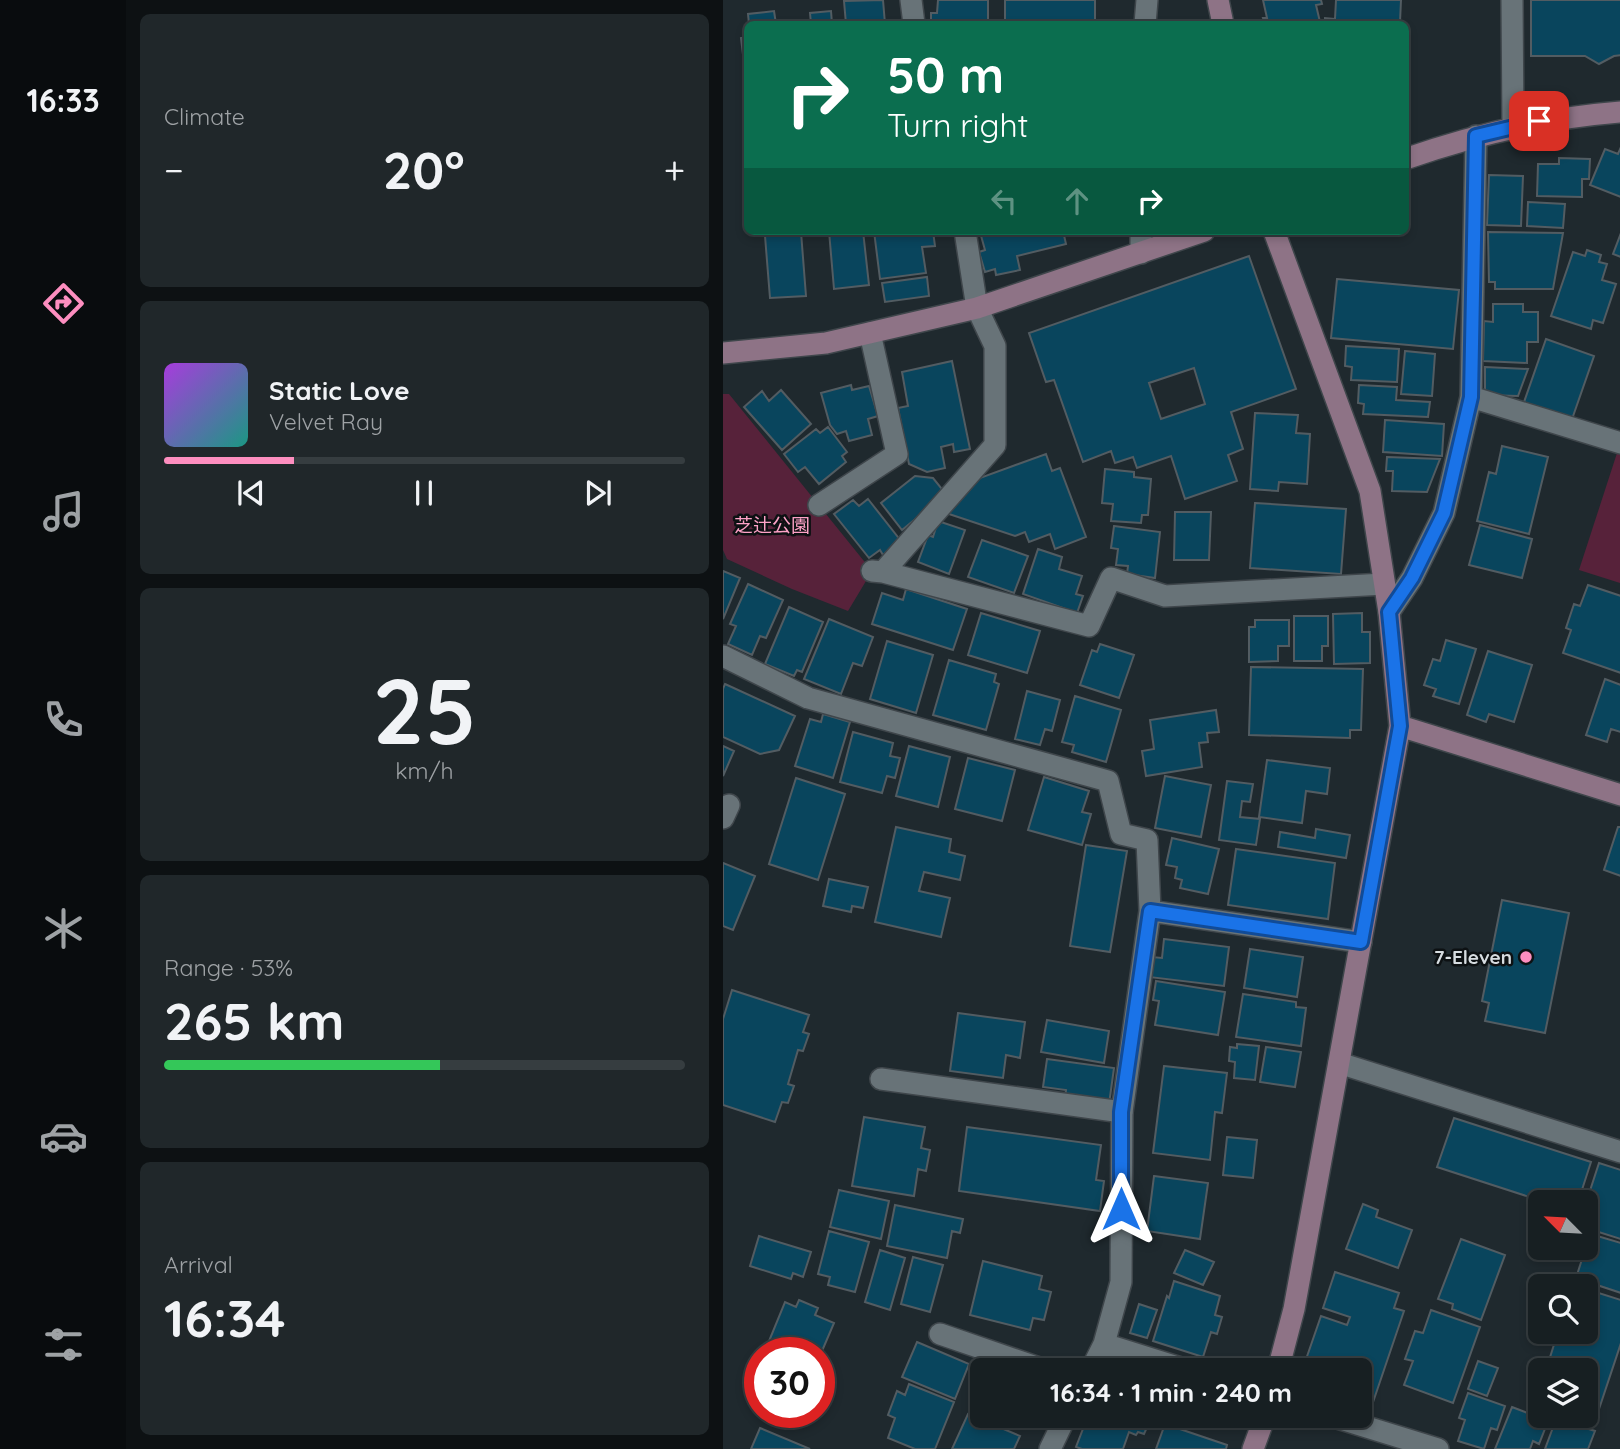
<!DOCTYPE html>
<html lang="en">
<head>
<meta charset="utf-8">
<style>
  :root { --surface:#171f22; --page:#20272a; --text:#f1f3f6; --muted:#9ea2a5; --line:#363d40; --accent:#fd8ebf }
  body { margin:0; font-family:Quicksand,"Noto Sans JP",sans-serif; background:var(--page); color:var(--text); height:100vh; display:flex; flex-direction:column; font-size:26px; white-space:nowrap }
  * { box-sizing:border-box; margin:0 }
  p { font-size:23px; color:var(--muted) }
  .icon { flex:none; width:38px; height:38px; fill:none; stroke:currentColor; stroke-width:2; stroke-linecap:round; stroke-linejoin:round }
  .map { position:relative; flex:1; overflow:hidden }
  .sheet { display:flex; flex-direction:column; gap:14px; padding:14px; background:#0d1113; width:597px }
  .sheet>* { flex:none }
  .hud { position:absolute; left:21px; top:21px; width:665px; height:214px; border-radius:10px; box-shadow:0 4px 10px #0003,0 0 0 2px var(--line); background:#0b6e4f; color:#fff; overflow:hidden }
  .needle { width:46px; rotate:294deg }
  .controls { position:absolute; left:805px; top:1190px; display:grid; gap:14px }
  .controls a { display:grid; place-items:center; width:70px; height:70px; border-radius:10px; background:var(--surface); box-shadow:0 4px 10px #0003,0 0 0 2px var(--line); font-size:35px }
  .speed { position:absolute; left:21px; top:1337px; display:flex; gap:14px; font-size:35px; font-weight:700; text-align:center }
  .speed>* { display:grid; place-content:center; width:91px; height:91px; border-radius:50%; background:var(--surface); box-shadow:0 4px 10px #0003,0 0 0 2px var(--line); line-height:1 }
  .speed .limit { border:10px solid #d22; background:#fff; color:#111 }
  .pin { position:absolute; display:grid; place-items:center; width:60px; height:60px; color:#fff; margin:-30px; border-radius:14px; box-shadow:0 4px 10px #0006 }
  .me { position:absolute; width:77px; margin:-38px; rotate:0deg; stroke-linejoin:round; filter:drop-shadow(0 0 5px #0008) }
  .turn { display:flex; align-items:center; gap:24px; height:147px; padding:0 28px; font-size:32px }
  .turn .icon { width:91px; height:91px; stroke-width:2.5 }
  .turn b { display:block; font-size:49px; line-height:60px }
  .lanes { display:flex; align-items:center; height:66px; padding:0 28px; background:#0003; justify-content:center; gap:35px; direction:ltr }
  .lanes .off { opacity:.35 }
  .big { font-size:52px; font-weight:700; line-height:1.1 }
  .sheet .tile { flex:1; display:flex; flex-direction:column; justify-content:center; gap:10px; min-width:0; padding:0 24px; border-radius:10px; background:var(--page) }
  .sheet .dial { align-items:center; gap:0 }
  .dial b { font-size:91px; line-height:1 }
  .song { display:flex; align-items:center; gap:21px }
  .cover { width:84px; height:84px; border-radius:10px; background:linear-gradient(135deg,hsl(280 70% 55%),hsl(170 70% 35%)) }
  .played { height:7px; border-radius:4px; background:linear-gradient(90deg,var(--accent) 25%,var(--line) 25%) }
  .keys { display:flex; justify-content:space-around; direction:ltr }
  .heat { display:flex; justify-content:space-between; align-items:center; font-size:38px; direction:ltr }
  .charge { height:10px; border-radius:5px; background:linear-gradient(90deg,#34c759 53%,var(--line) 0) }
  .trip { position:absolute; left:247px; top:1358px; width:402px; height:70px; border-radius:10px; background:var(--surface); box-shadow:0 4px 10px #0003,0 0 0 2px var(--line); font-weight:700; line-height:70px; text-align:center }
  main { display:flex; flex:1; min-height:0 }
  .menu { display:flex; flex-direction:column; width:126px; justify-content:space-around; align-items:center; background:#090c0e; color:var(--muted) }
  .menu .icon { width:49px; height:49px }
  .menu .on { color:var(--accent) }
  .menu b { font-size:32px; color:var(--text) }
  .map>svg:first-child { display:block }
</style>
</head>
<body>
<main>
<nav class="menu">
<b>16:33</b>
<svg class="icon on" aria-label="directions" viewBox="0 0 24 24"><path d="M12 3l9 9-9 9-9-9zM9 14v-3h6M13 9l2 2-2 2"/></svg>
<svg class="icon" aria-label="music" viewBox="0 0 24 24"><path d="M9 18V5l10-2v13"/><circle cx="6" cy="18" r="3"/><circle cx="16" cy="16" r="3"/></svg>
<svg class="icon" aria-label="phone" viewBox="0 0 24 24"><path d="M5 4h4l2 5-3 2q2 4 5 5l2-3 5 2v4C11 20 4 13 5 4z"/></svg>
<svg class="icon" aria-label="climate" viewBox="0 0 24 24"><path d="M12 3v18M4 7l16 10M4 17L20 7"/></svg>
<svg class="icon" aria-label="car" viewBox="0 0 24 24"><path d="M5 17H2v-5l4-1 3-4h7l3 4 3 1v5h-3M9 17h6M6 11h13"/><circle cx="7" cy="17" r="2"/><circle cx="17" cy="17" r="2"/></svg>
<svg class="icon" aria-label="filters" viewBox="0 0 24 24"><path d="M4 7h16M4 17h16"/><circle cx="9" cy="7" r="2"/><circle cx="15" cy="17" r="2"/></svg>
</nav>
<section class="sheet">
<div class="tile"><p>Climate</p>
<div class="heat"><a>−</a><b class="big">20°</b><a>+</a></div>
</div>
<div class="tile">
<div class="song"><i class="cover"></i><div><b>Static Love</b><p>Velvet Ray</p></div></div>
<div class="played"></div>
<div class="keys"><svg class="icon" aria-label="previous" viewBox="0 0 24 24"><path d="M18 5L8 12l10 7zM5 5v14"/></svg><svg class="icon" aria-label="pause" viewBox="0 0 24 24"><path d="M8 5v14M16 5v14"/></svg><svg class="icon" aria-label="next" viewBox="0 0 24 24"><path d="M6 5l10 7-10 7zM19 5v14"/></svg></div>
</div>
<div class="tile dial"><b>25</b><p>km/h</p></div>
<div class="tile"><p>Range · 53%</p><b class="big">265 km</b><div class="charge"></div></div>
<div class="tile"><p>Arrival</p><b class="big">16:34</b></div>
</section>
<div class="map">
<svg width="898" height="1449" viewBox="0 0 898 1449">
  <rect width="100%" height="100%" fill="#1f292e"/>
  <path fill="#57223a" d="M0,394h6l143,177 -24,40 -56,-22 -65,-30 -4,-9z
    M895,450l2,1v132l-41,-13z"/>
  <path fill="#09455d" stroke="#525c62" stroke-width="2" fill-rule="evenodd" d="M160,0l2,24h-39l-2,-23z
    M215,0h50v24h-57v-11h6z
    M282,0h90v24h-90z
    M540,0h58l1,4 -6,1 4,17 -8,2h-47l-2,-6h4z
    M613,0h65l-1,22h4v2h-79v-6l10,1z
    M808,0h90v55l-7,1 -15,8 -14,-8h-54z
    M51,11l2,13h-27l-1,-10z
    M108,11l1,13h-21l-1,-11z
    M24,37v51l-6,-50z
    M898,147v50l-31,-12 15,-36 13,5z
    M836,158l31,1 -1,20h-7v18l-45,-1 1,-32h21z
    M766,175l34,1 -2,50 -34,-1z
    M805,202l37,2 -2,24 -36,-2z
    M106,231h34l6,54 -35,4z
    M151,231h59l2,15 -13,1 4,26 -46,6z
    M340,231l3,13 -49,12 3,14 -24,5 -1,-6 -10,3 -6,-20 6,-2 -5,-18z
    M78,232l5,64 -36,2 -5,-62z
    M765,232l75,1 -10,56h-58v-7h-6z
    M898,233v24l-8,-3z
    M864,250l14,5 -2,7 8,2 -5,16 14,4 -13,39 -10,-3 -2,9 -40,-13 22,-64 12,4z
    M526,256l47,133 -65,23 12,37 -15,6 9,26 -52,18 -14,-43 -34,12 -4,-11 -18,6 -4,-12 -28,11 -29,-82 -8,2 -17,-49zM471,368l11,36 -44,15 -12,-36z
    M204,277l2,19 -44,6 -3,-19z
    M614,279l122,11 -6,59 -122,-11z
    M770,304h30v8h15v30h-11v21l-44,-2 1,-40 9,1z
    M823,339l48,17 -23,66 -48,-17z
    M623,346l53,3 -2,33 -46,-2 1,-13 -7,-1z
    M682,351l30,3 -3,42 -31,-2z
    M229,361l18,88 -16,3 -1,-8 -12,3 4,21 -18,4 -18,-8 -11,-56 10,-2 -6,-34z
    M762,367l43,2 -10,27 -33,-1z
    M128,385l1,5 17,-4 9,30 -10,3 4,16 -23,6 -3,-10 -9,3 -7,-9 -9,-32z
    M636,385l38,2 -1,13 34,2 -2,15 -65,-3 1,-10 -6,-1z
    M58,390l30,34 -29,26 -38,-43 18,-16 7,10z
    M532,413l43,2 -2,18 14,1 -3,50 -28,-2 -1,9 -28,-2z
    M662,420l59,4 -2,32 -59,-4z
    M105,427l19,25 -5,4 4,6 -27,22 -14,-17 -7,5 -14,-18 32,-25 4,4z
    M779,446l46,11 -19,77 -52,-13 12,-49 7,2z
    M323,454l6,17 8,-3 26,69 -31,12 -5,-15 -21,8 -4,-10 -10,4 -69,-23 31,-34z
    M664,457l53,2 -13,33 -35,-1 1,-20h-7z
    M382,469l29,3v5l17,2 -3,36h-6l-1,8 -30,-2 2,-17 -11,-1z
    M192,476l18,2 13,16 -44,36 -21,-27z
    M145,499l33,42 -18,14 -3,-5 -11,8 -35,-44 19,-14 6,6z
    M532,503l91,6 -5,65 -91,-6z
    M452,512h36l-2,48h-35z
    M215,521l27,9 -16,44 -31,-12 10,-27 5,2z
    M757,525l52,14 -10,39 -53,-13z
    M391,526l46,6 -5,46 -28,-4 1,-8 -12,-1 2,-16 -7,-1z
    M259,540l46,16 -14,37 -46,-16z
    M315,549l24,8 -3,12 23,7 -6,18 7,2 -6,17 -54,-19z
    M0,571l17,7 -17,41z
    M25,584l35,16 -17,38 -6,-2 -8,19 -24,-11 8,-18 -6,-2z
    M865,585l33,11v77l-58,-20 8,-23 -5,-2 8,-24 6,2z
    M183,589l61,20 -14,41 -81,-26 10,-31 21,7z
    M66,607l34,15 -21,50 -5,-2 -3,6 -29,-12z
    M258,613l59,18 -13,42 -59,-18z
    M639,613v19h8v31l-36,1 -1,-50z
    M571,616h34v30h-6v15h-28z
    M106,619l44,18 -11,29 -9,-3 -12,31 -37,-15z
    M532,620h34v26h-11v15l-29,1v-35h6z
    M723,640l30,9 -17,55 -26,-8 3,-7 -12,-4 9,-26 7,2z
    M164,641l46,14 -17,58 -46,-14z
    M377,644l34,11 -15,43 -39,-13 12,-35 5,2z
    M765,651l44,14 -18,57 -25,-8 -3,8 -19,-7z
    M226,660l47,14 -2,8 5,2 -13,46 -53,-15z
    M528,667l112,2 -2,61h-11v8l-101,-3z
    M882,679l16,6v47l-10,-3 -4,13 -21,-7z
    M2,684l70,32 -16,34 -19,4 -37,-17v-48z
    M304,691l33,9 -8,31 -7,-2 -5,16 -25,-6z
    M352,696l46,14 -15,52 -34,-10 2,-7 -12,-3z
    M493,710l3,22 -12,1 1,9 -9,1 3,24 -56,9 -4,-25 12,-2 -4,-29z
    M100,714l27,8 -17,56 -38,-12 15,-47 11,3z
    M130,732l40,11 -3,13 10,2 -5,20 -8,-2 -5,17 -42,-11z
    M0,746l11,5 -11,25z
    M186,746l41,11 -12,50 -42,-11z
    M245,758l47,12 -13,51 -47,-12z
    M544,760l63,8 -3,26 -21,-3 -4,32 -43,-6z
    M442,776l46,9 -10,52 -46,-9z
    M321,777l45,14 -7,21 9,2 -9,31 -54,-15z
    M73,778l49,16 -27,86 -49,-16z
    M504,781l26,3 -3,18 -8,-1 -2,16 20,2 -4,26 -37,-5z
    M173,827l55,12 -2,13 16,4 -5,24 -36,-8 -5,19 31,7 -9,39 -66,-15z
    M895,827h3v49l-17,-6z
    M593,829l34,6 -4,23 -68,-11 2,-15 35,6z
    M449,838l47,11 -11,45 -28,-6 2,-8 -7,-2 2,-11 -11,-2z
    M363,845l41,6 -17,101 -40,-6z
    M513,849l99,14 -7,56 -100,-14z
    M0,863l32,13 -22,54 -10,-4z
    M106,879l39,8 -5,21 -11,-2 -1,6 -28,-6z
    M779,900l67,13 -24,120 -60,-12 4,-18 -7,-2z
    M441,939l65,8 -5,39 -75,-9 3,-20 10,1z
    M527,949l53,8 -6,40 -53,-9z
    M433,981l69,11 -7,43 -63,-10 4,-24 -6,-1z
    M9,990l77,25 -6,17 6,2 -6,17 -5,-1 -10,34 6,2 -6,17 -6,-1 -7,20 -52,-17v-86z
    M520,994l53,8v5l10,1 -5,38 -65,-9z
    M235,1013l67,9 -5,36 -14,-3 -3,23 -53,-7z
    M324,1020l62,11 -5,32 -63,-11z
    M514,1044l22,2 -4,34 -21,-2 1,-16 -6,-1 1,-14 7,1z
    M543,1047l35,5 -6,35 -35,-5z
    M324,1059l67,9 -5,36 -44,-7 1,-7 -23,-3z
    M441,1066l63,7 -5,40 -7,-1 -5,48 -57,-7z
    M141,1117l61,10 -4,21 9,2 -4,21 -8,-2 -4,27 -62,-10z
    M731,1118l137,44 -13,40h-33l-108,-35z
    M244,1127l134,18 -5,35 8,1 -4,30 -141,-20z
    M504,1137l30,3 -4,38 -30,-3z
    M876,1163l22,7v69l-35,-11v-25z
    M431,1176l54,7 -8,56 -53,-8z
    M116,1190l50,11 -8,38 -51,-12z
    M640,1204l15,6 -2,7 36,13 -14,38 -52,-19z
    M172,1205l68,14 -3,14 -8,-2 -5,27 -60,-12z
    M106,1231l40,11 -14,50 -27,-7 2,-8 -12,-3z
    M871,1235l27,8v50l-45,-15 8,-25 4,1z
    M36,1236l52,16 -8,25 -10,-4 -2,6 -41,-13z
    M738,1239l44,16 -24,65 -29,-11 1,-5 -15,-5z
    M157,1250l25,8 -15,52 -25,-8z
    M462,1250l29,12 -11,23 -29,-12z
    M190,1257l30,8 -13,47 -29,-8z
    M260,1261l59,15 -3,13 12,3 -7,28 -11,-2 -3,12 -60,-15z
    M612,1272l64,21 -5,15 10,3 -34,100 -10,-3v-38h-49l-8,-2 18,-52 26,9 3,-8 -27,-9z
    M451,1281l46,15 -5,19 7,2 -5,17 -6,-2 -8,25 -50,-16 14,-45 2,2z
    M863,1289l35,11v43l-23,69 -12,-4v-38h-40l12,-38h28z
    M76,1300l19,8 -3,7 19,8 -15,35v-5h-34l-18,-7 18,-44 11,5z
    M416,1304l18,6 -10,28 -17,-5z
    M708,1310l49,17 -27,76 -49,-18 9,-24 -8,-2 10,-28 8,2z
    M194,1342l52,22 -14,35 -53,-22z
    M755,1361l20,7 -11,28 -19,-7z
    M385,1363l22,7h-25z
    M186,1384l45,18 -19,47h-20l-27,-11 7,-20 -7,-3 9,-24 8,4z
    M745,1393l37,13 -8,24 -6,-2 -7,21 -26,-8 7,-21 -6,-2z
    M789,1407l36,14 -9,23 -6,-3 -3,8h-35z
    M245,1414l52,22 -6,13h-62z
    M365,1416h55l-2,3 8,4 -5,11 -6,-2 -2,3 -7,-3 -6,17h-41l-6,-2z
    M832,1422l19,7 2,-4 19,6 -7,18h-43z
    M442,1424l62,21 -1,4h-70z
    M37,1428l50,21h-59z"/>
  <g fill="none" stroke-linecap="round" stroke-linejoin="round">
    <g stroke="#3f464b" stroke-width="24">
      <path id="lane" d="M422,24l2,-24
        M418,231v22
        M748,397l150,46
        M96,505l78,-51 -27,-121
        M149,571l11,1 206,54 22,-48 54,18 219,-12
        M160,572l112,-127v-99l-18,-38
        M666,612l23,-34 32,-65 27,-116 5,-261
        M0,656l85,42 300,83 13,53 26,6 3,71 -28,201 -241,-33
        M0,818l6,-13
        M427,911l211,31
        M616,1063l282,89
        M217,1334l105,36"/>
    </g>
    <g stroke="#3f464b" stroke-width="24">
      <path id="street" d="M188,0l3,24
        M789,0l1,126
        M242,231l12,77
        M381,1344l83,26
        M368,1370l13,-26 17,-62 1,-170
        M608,1416l107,33
        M327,1449l16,-33"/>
    </g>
    <g stroke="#3f464b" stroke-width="24">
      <path id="secondary" d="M495,0l5,24
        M682,159c71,-25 141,-41 216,-47
        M551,231l96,260 19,121 11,114 -106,583 -16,61
        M0,353l103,-10 151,-35 227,-77
        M677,726l221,69
        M530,1449l12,-33"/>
    </g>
    <use href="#lane" stroke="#687378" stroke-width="21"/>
    <use href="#street" stroke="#687378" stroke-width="21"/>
    <use href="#secondary" stroke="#8e7386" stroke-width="21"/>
  </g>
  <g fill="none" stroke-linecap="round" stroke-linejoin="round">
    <g stroke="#114b97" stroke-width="18">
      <path id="route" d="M398,1209v-97l29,-201 211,31 39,-216 -11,-114 23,-34 32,-65 27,-116 5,-261 63,-15"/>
    </g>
    <use href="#route" stroke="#1a73e8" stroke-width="12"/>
  </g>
  <circle fill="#fd8ebf" stroke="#0d1113" stroke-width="2.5" cx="803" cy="957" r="7"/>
  <g text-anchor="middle" stroke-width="5" stroke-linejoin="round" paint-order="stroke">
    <g font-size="19" fill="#fda2c7" stroke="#0d1113">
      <text x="49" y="532">芝辻公園</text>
    </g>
    <g font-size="19" font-weight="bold" fill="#d7dde1" stroke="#0d1113" text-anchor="end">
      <text x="789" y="964">7-Eleven</text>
    </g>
  </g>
</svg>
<div class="controls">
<a><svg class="needle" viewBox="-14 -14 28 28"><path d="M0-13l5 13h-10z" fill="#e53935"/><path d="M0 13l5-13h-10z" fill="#9ea2a5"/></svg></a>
<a><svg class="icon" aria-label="search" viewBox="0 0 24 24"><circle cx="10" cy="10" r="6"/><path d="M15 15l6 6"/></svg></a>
<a><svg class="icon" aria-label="layers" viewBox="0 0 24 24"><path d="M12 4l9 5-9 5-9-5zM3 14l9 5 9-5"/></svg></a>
</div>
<div class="speed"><div class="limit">30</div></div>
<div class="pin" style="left:816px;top:121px;background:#d93025"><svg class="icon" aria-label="arrive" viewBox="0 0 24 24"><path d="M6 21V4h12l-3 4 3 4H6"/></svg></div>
<svg class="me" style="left:398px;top:1209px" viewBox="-20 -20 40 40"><path d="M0-17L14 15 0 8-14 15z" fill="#1a73e8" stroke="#fff" stroke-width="4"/></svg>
<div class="trip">16:34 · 1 min · 240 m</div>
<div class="hud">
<div class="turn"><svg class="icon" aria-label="right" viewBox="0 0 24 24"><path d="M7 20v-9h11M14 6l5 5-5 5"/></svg><div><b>50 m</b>Turn right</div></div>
<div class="lanes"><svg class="icon off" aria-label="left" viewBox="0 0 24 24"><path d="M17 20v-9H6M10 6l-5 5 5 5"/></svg><svg class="icon off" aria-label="ahead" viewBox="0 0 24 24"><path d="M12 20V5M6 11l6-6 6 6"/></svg><svg class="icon" aria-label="right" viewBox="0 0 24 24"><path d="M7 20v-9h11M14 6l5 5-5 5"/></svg></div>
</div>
</div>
</main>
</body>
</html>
